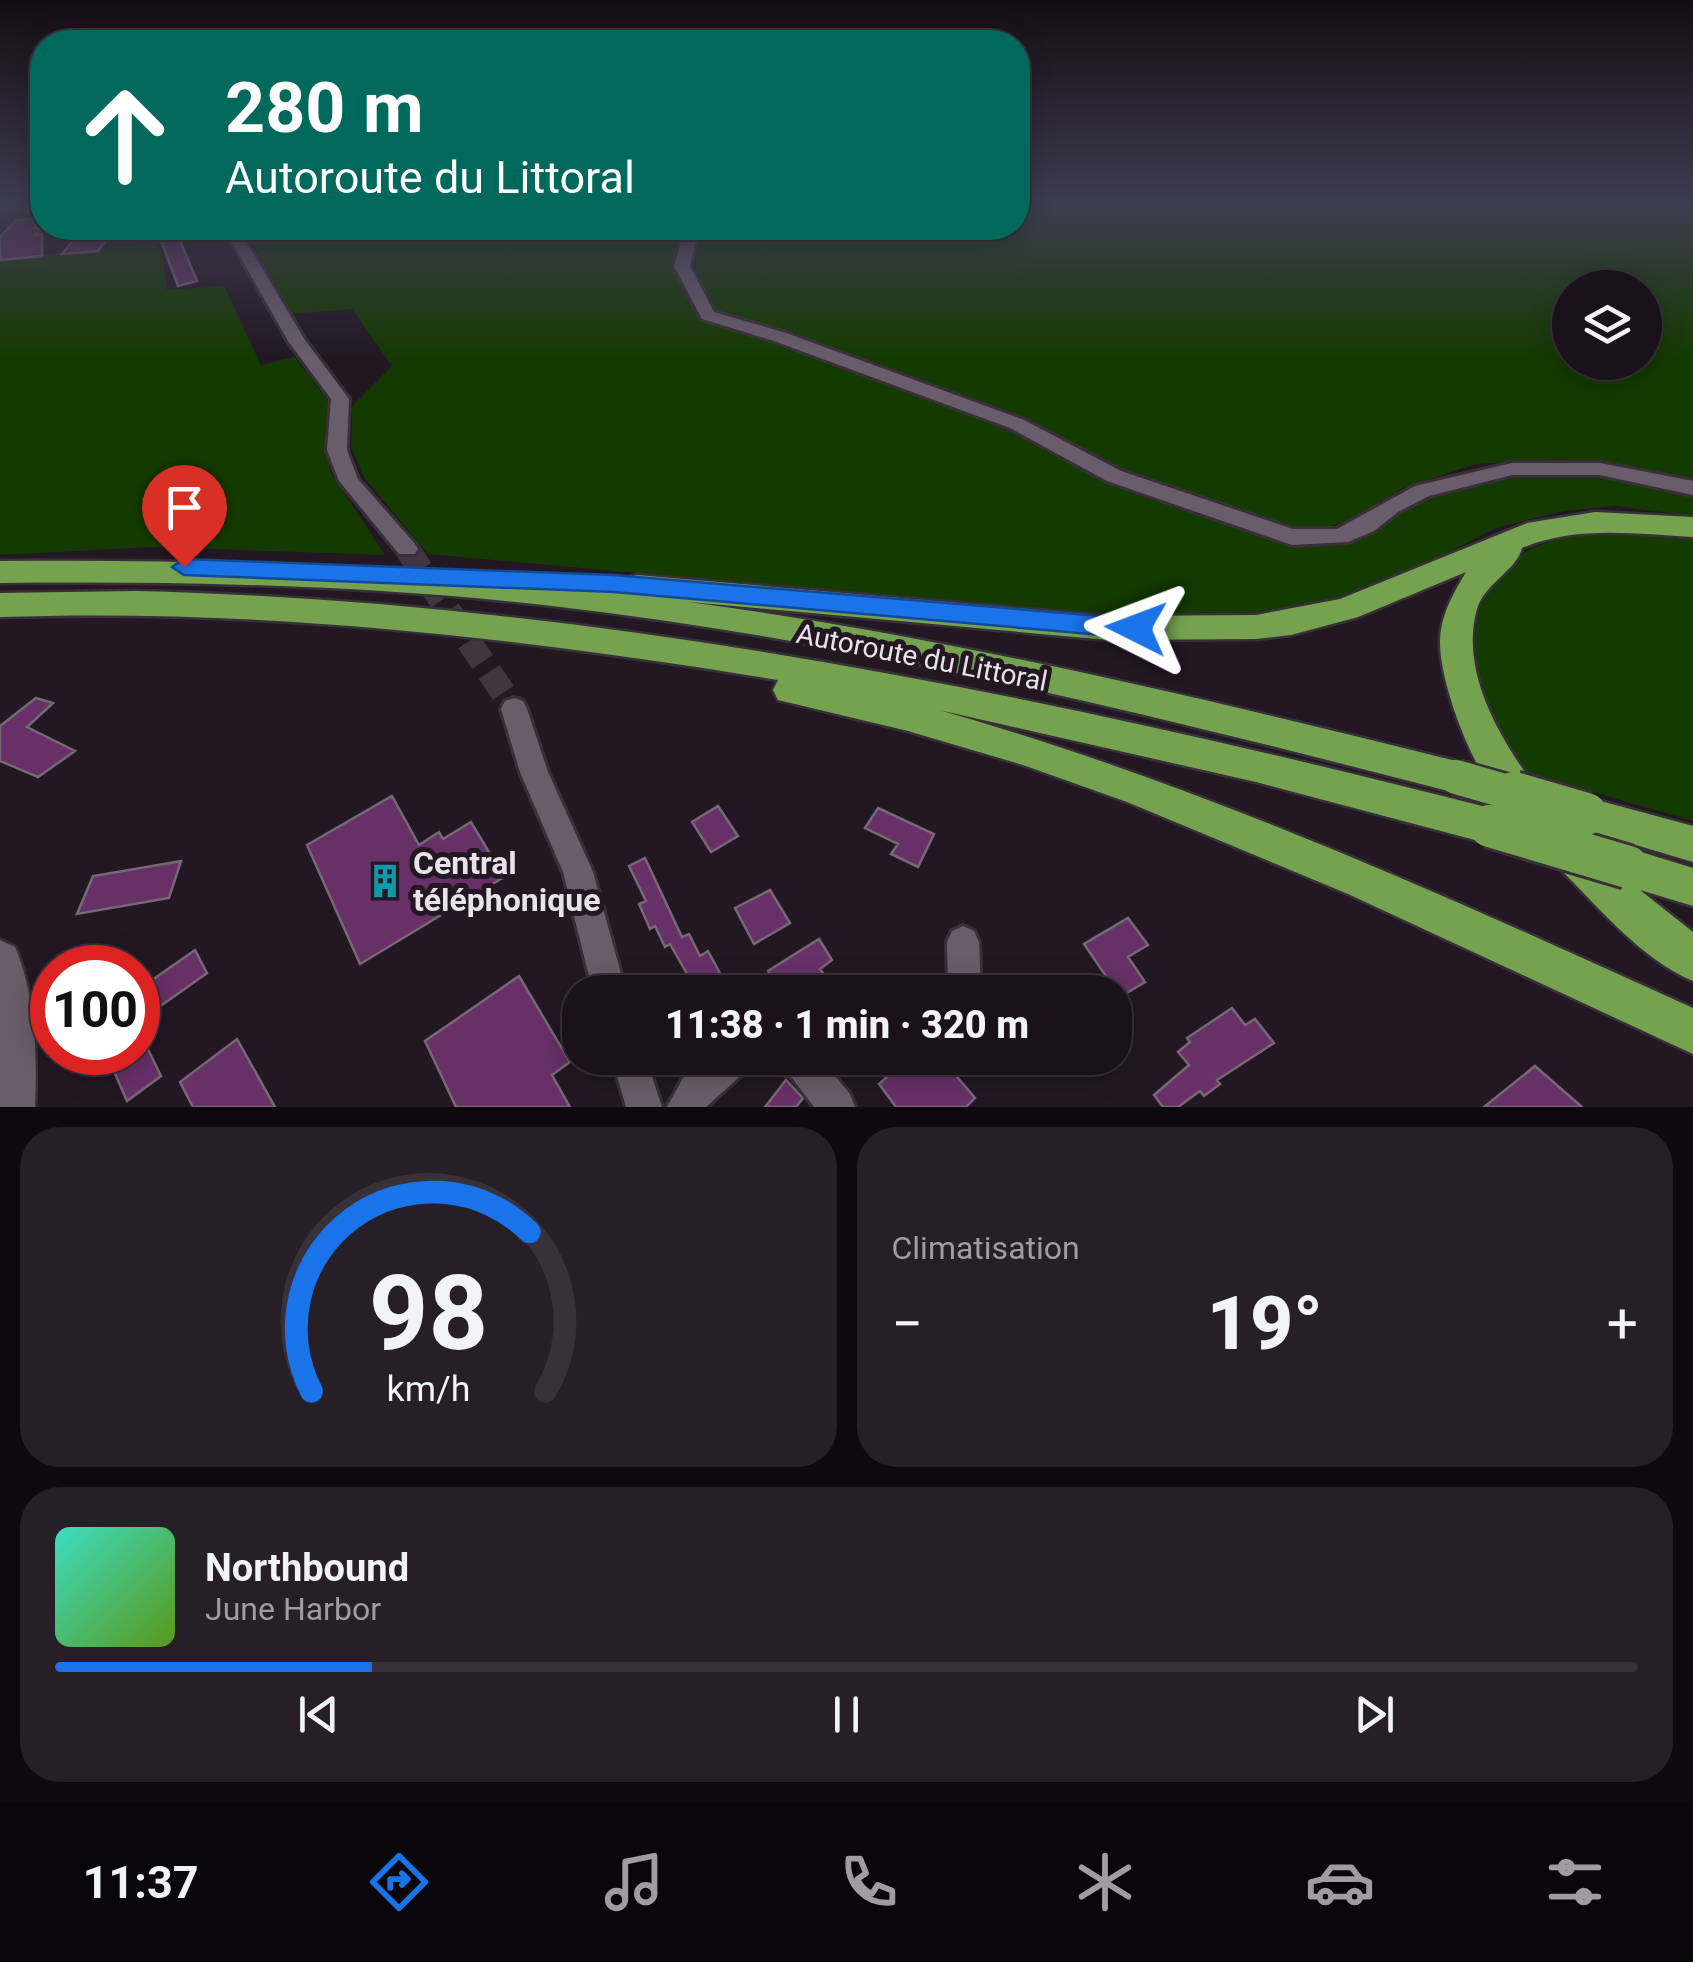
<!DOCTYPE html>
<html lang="fr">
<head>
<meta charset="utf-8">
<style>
  :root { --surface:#1a111a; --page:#271f27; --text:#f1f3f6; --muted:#9f9da2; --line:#383139; --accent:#1a73e8 }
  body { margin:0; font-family:Roboto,sans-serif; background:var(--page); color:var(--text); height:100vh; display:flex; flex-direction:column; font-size:38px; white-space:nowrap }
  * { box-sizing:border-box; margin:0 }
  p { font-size:32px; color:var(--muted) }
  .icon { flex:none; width:55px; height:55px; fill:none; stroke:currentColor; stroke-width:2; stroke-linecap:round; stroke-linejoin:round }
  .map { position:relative; height:1107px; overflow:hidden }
  .side { display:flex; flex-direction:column; gap:20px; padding:20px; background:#0e090e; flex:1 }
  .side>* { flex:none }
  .hud { position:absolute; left:30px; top:30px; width:1000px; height:210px; border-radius:40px; box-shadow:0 5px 25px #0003,0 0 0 2px var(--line); background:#00695c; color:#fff; overflow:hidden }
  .tools { position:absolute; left:1552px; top:270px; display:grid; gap:20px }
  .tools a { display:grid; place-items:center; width:110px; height:110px; border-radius:50%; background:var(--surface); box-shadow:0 5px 25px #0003,0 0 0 2px var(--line); font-size:50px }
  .speed { position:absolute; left:30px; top:945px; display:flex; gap:20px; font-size:50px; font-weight:700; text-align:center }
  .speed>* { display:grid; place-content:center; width:130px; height:130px; border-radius:50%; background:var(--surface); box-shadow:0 5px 25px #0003,0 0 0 2px var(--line); line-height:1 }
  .speed .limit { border:15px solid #d22; background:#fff; color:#111 }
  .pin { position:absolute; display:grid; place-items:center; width:85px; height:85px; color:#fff; margin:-102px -42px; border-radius:50% 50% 50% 0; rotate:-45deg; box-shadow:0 0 10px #0007 }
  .pin .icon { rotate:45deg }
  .me { position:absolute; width:110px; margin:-55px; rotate:273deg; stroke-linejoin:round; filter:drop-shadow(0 0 8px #0008) }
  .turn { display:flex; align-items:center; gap:35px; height:210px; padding:0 30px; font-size:45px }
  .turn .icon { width:130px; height:130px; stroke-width:2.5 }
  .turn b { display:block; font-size:70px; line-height:85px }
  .big { font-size:75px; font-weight:800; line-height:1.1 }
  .side .card { flex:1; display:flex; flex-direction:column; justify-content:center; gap:15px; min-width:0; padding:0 35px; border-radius:40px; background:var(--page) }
  .side .dial { align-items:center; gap:0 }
  .dial svg { height:260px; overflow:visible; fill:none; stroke:var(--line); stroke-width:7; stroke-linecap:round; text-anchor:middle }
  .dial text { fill:var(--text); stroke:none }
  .song { display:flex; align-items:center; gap:30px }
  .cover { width:120px; height:120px; border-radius:15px; background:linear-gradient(135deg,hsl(170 70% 55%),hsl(90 70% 35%)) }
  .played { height:10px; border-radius:5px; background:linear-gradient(90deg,var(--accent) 20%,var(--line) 20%) }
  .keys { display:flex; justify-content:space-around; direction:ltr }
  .heat { display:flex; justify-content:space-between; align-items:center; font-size:55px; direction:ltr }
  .side .tiles { flex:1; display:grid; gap:20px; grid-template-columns:1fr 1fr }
  .card:last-child { grid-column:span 2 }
  .trip { position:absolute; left:562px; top:975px; width:570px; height:100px; border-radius:40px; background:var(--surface); box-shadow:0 5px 25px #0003,0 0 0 2px var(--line); font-weight:800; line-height:100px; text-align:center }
  .tab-bar { display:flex; height:160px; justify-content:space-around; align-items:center; background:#0a070a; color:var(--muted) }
  .tab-bar .icon { width:70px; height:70px }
  .tab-bar .selected { color:var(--accent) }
  .tab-bar b { font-size:45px; color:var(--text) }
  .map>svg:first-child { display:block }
</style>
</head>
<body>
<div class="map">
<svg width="1693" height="1107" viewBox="0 0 1693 1107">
  <rect width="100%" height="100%" fill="#221723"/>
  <path fill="#143a00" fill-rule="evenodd" d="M1018,204h675v281l-76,-20 -57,-6 -84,5 -73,24 -53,33 -50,13 -158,-51 -115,-60 -302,-107c-32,-26 -36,-52 -21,-88h314zM1570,288h75v74h-75z
    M244,228h443l-14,40 18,29 5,18 329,118 108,57 145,48 44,8 23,-4 23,-8 39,-29 49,-19 66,-11 73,-1 98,19v23l-79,-10 -50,5 -66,16 -115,59 -64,20 -82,13 -151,-5 -658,-60 -64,-77 -13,-30 1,-41 40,-40 -40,-57 -60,5z
    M152,244l9,5 6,41 57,-4 37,79 34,-8 34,45v68l56,85 -232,-8 -153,8v-296z
    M1622,531l71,4v286l-173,-50c-9,-15 -21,-30 -28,-46 -29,-61 -27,-141 39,-176 28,-14 61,-15 91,-18z"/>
  <path fill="#673067" stroke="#766875" stroke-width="2.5" d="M42,218l-9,10h8l-6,7 7,-1v22l-42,4v-23l16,-17z
    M91,228h24l-17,23 -36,3 19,-23z
    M178,236l19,45 -19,5 -18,-48z
    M36,698l17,5 -26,24 48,24 -37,26 -38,-16v-35z
    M392,796l27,49 20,-13 4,7 28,-17 33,55 -144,87 -53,-119z
    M718,806l20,30 -27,16 -19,-30z
    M878,808l56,26 -16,33 -27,-13 7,-10 -33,-16z
    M645,858l37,79 7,-3 11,22 8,-5 22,41h-76l33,-18 -17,-30 -5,3 -10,-21 -5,3 -11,-25 7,-3 -17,-35z
    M181,861l-12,37 -92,16 16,-38z
    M770,890l20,33 -36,21 -19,-36z
    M1128,918l20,27 -20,12 17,25 -25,15 -36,-53z
    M819,939l13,21 -12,9 6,8 -26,15h-20l-12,-21z
    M195,950l12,23 -69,49v-32z
    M519,976l51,86 -18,13 18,32h-114l-31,-66z
    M1232,1008l13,17 10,-6 19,24 -57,37 3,4 -16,12 -4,-5 -22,16h-15l-9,-12 35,-30 -11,-13 12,-10 -3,-4z
    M237,1039l38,68h-82l-13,-25z
    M145,1043l16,33 -34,25 -15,-34z
    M656,1058h47l-32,16 -13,-1z
    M908,1058h33l34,40 -9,9h-70l-17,-23z
    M1535,1066l47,41h-98z
    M786,1080l17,18 -7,9h-31z"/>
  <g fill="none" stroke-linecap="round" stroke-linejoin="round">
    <path stroke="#403541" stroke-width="25" stroke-dasharray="25 12" stroke-linecap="butt" d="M407,549l107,160"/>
    <g stroke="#383038" stroke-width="6">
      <path id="street" d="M224,228h14l67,112 44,59 -2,51 11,29 57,65 3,5 -3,5h-16l-60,-73 -12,-31 4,-51 -43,-58z
        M685,228h14l-9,38 24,46 72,21 238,87 97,51 172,58h44l78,-43 97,-23h88l93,18v14l-93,-20h-88l-83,21 -31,16 -24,19 -26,11 -56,3 -185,-64 -97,-53 -236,-87 -72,-22 -28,-53z
        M514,698l9,3 4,8 21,63 45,100 33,120h-33l-30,-120 -43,-100 -19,-63 4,-8z
        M963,926l11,5 5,11 2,50h-33l-1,-50 5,-11z
        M612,1058h34l16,49h-36z
        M708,1058h44l-5,12 -41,37h-39l16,-29z
        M768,1058h52l30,36 5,13h-41l-22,-29 -19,-8z"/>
    </g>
    <g stroke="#383038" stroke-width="5">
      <path id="secondary" d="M0,940l15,7c21,50 22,107 20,160h-35z"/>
    </g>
    <g stroke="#383038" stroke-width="5">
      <path id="highway" d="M1595,512l98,5v20c-57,-3 -117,-12 -171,11 -5,22 -37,35 -45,61 -15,53 12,109 41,153 10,15 22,28 30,45l-5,12 -14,5c-45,-17 -89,-135 -89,-181 0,-27 13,-49 26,-71l-108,45 -67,18 -35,4 -148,1 -419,-38c259,35 514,96 767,159l13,5 6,11 -6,11 -13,5c-298,-77 -598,-152 -904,-187 -184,-21 -367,-25 -552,-23v-22c210,-2 417,5 626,32l-5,-7 5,-8 11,-3 471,41 148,-1 84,-16 187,-76z
        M137,591c459,11 910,104 1353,217l14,6 5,12 -5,12 -14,6 -234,-62 -317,-72c261,74 507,186 754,298v46l-345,-160 -221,-92 -104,-37 -115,-34 -130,-31 -5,-10 5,-10c-258,-42 -516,-72 -778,-63v-24z
        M1586,797l107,29v36l-121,-36 -5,-12 5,-12z
        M1570,834l14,5 26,23 4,-8 14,-6 65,20v38l-53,-16 53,42v49c-53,-22 -97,-77 -137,-116l-6,-13 6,-13z"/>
    </g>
    <use href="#street" fill="#6a5d6b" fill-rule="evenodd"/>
    <use href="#secondary" fill="#6a5d6b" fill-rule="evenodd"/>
    <use href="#highway" fill="#74a24f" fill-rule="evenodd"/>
    <g stroke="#383038" stroke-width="39" stroke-linecap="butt">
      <path id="highway-bridge-far1" d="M1456,777l66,19"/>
    </g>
    <g stroke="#383038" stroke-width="48" stroke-linecap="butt">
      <path id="highway-bridge" d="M1514,793l72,21
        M1490,826l138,41"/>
    </g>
    <use href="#highway-bridge-far1" stroke="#74a24f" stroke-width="34"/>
    <use href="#highway-bridge" stroke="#74a24f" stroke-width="42"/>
  </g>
  <linearGradient id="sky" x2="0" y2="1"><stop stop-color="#130d13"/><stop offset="0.57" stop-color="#3e3c50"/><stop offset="1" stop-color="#3e3c50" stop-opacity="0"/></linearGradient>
  <rect width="1693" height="359" fill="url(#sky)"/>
  <path fill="#1a73e8" stroke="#114b97" stroke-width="2.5" d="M184,559l430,16 522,44 9,3 4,6 -4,7 -9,3 -522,-46 -430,-17 -12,-8z"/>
  <defs>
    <g id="building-bare" transform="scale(2.7)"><path d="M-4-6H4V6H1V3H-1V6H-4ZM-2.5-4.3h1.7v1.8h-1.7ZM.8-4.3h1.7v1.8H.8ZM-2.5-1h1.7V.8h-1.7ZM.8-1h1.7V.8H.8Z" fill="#0f9aa8" stroke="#221723" stroke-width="2.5" paint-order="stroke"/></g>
  </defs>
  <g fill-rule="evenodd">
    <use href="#building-bare" x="385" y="881"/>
  </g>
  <g text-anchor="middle" stroke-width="10" stroke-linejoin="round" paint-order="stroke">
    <g font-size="28" fill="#eae2ea" stroke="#221723">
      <text transform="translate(922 657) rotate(11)" y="10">Autoroute du Littoral</text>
    </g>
    <g font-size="32" font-weight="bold" fill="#eae2ea" stroke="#221723" text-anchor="start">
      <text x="413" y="874">Central<tspan x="413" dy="37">téléphonique</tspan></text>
    </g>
  </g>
</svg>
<div class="tools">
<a><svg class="icon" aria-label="layers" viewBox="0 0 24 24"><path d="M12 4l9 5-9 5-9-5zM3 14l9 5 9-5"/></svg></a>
</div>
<div class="speed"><div class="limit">100</div></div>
<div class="pin" style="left:184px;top:567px;background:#d93025"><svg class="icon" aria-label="arrive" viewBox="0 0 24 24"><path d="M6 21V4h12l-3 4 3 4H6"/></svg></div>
<svg class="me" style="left:1136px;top:628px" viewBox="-20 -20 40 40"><path d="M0-17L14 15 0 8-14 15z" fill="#1a73e8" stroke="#fff" stroke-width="4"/></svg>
<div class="trip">11:38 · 1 min · 320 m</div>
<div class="hud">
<div class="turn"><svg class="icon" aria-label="ahead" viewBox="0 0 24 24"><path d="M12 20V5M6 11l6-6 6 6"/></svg><div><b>280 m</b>Autoroute du Littoral</div></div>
</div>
</div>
<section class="side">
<div class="tiles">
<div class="card dial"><svg viewBox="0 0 100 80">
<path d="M14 69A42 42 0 1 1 86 69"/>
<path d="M14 69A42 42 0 0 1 81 20" stroke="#1a73e8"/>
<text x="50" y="56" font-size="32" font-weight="700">98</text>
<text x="50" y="72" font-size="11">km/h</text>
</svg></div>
<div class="card"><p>Climatisation</p>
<div class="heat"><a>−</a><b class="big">19°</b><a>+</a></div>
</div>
<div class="card">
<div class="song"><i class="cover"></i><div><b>Northbound</b><p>June Harbor</p></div></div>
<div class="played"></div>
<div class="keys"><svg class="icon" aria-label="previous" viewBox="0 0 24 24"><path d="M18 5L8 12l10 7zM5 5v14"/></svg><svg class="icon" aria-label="pause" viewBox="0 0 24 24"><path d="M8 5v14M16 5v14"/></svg><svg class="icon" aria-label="next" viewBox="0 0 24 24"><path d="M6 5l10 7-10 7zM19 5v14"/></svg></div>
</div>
</div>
</section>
<nav class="tab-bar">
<b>11:37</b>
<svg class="icon selected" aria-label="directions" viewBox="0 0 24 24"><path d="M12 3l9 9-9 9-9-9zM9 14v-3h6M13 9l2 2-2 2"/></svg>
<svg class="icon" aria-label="music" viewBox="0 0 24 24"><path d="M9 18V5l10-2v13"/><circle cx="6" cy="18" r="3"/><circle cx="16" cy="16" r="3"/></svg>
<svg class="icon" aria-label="phone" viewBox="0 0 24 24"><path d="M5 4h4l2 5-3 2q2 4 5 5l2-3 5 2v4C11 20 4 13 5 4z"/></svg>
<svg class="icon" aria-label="climate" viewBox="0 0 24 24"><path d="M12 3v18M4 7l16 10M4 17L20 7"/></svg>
<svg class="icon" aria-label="car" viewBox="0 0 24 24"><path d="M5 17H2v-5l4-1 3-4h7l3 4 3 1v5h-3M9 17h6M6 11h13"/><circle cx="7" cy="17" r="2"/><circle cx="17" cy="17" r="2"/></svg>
<svg class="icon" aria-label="filters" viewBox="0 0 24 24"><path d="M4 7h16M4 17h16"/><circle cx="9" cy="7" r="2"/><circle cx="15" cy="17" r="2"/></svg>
</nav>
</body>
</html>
